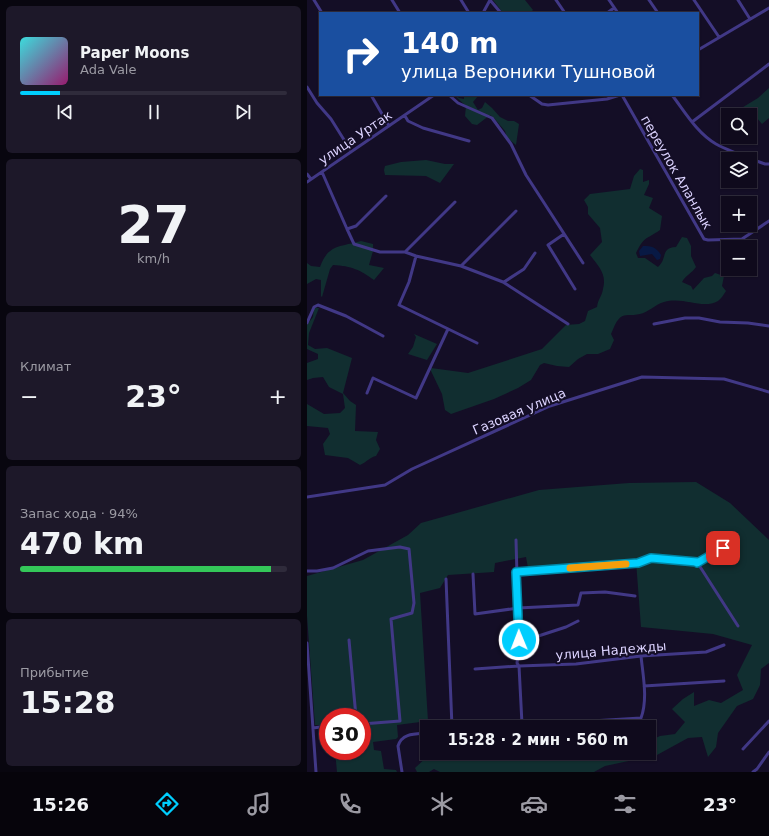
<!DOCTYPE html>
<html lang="ru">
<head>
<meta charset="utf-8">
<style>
  :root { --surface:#0f0a1c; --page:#1d1829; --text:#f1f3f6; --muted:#9b9aa3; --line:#2f2b3b; --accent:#00cefe }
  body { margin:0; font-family:"DejaVu Sans",sans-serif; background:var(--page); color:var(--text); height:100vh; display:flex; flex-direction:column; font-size:15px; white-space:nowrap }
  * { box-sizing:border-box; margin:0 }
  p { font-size:13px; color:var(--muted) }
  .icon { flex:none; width:22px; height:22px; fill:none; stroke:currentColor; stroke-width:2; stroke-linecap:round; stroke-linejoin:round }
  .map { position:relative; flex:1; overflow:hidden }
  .sheet { display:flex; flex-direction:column; gap:6px; padding:6px; background:#08060f; width:307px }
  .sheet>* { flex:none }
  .top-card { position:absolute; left:12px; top:12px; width:380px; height:84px; border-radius:0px; box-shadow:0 1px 3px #0004,0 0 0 1px var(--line); background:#1a4fa0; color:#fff; overflow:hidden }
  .tools { position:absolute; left:414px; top:108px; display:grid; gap:8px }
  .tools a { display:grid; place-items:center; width:36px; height:36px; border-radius:0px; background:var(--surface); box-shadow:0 1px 3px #0004,0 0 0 1px var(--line); font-size:20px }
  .speed { position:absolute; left:12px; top:708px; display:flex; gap:8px; font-size:20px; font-weight:700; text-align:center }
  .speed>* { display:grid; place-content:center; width:52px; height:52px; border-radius:50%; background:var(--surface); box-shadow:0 1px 3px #0004,0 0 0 1px var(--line); line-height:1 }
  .speed .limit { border:6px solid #d22; background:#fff; color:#111 }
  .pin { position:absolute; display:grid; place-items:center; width:34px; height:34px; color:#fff; margin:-17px; border-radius:8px; box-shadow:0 2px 6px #0006 }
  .me { position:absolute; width:44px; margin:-22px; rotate:359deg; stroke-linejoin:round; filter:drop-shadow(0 0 3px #0008) }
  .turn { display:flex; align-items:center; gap:14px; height:84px; padding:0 16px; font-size:18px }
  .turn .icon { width:52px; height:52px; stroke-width:2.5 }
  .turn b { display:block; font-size:28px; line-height:34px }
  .big { font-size:30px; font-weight:700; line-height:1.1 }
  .sheet .card { flex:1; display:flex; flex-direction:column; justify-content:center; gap:6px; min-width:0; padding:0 14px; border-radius:6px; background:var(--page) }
  .sheet .dial { align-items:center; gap:0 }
  .dial b { font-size:52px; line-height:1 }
  .song { display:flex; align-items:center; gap:12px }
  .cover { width:48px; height:48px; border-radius:6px; background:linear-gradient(135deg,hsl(180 70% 55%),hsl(320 70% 35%)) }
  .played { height:4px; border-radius:2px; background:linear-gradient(90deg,var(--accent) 15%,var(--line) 15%) }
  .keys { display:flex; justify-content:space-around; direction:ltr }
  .heat { display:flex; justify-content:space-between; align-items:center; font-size:22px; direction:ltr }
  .charge { height:6px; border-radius:3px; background:linear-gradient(90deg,#34c759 94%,var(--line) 0) }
  .trip { position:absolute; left:113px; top:720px; width:236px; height:40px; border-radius:0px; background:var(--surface); box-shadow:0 1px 3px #0004,0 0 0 1px var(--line); font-weight:700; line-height:40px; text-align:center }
  .tabs { display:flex; height:64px; justify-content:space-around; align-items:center; background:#06040b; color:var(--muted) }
  .tabs .icon { width:28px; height:28px }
  .tabs .selected { color:var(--accent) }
  .tabs b { font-size:18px; color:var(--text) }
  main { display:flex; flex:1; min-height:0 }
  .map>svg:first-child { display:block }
</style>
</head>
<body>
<main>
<section class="sheet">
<div class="card">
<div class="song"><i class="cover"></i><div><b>Paper Moons</b><p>Ada Vale</p></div></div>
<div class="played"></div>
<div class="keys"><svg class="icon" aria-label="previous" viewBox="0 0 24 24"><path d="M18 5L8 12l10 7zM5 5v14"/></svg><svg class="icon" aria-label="pause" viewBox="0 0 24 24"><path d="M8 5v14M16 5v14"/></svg><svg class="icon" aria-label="next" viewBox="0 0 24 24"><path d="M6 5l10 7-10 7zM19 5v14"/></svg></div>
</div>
<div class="card dial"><b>27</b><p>km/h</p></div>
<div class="card"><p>Климат</p>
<div class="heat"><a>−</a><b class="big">23°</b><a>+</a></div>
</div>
<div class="card"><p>Запас хода · 94%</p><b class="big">470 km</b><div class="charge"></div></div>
<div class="card"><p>Прибытие</p><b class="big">15:28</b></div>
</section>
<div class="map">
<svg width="462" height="772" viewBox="0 0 462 772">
  <rect width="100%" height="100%" fill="#140e26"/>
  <path fill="#112e30" d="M186,0h32l8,10 -3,3h-27z
    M462,88v30l-7,6 -6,-7 -6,4v-6h-20l28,-17z
    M147,95h2l3,3 5,1v-4h15l-6,7 5,8 4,-2 3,-6 7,6 8,9 8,4h6l5,3 -3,21 -9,-7 -2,-7 -11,-13 -4,-3 -13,10 -5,-1 -7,-8 1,-10z
    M443,127l3,5 4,-2v4l-12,8 -7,3 -4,-4 1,-4h15z
    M119,160l19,4h9l-14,19 -14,-7 -41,-1 -1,-5 1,-4 16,-4z
    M333,169l3,1v12l6,-2v4l-5,11 9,3 -4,10 13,8 -2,14c-14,10 -15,5 -24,23l2,5h7l13,9c10,-9 2,-19 18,-20l6,-10 5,1 4,8v10l5,11c-4,6 -10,8 -14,15l9,4 2,4 11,-12 8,-2 3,-3 9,3 -2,10 4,5c-2,3 -5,8 -8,10 -16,9 -34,-5 -54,1 -8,2 -17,11 -24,12 -4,1 -9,1 -12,1 -11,0 -13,11 -17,19l3,6 -4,9 -12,5h-11l-9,5 -9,8 -12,-1 -13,-3 -4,2 -9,15 -13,8 -24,11 -43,15 -6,-4 -3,-16 -11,-23v-3l37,5 74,-24 24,-24 13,-1 6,-3 3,-10 9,-4c1,-8 5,-11 6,-18 4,-15 -4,-22 -13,-34l12,-13 -2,-14 -12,-14v-7l-4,-7 6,-6 40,-5 4,-13z
    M54,241l12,3v7l-4,14 15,3 -10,12c-14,-10 -22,-14 -41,-15l-3,4 -8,28 -1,-1v-16l-5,-1 -9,5v-21l4,3 9,1c8,-23 21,-20 41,-26z
    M7,308h5l-10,25 -1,12 7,4 12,-1 25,10 -9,35 7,8 6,4 -1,26 23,1 -2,8 4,9 -4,7c-6,1 -9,6 -16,9l-12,-7 -23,-3 -2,-11 7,-10 -2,-6 -21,-2v-22l17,10 16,-1 5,-5 -2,-14 -14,-7 -6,-10 -10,1 -6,2v-17l11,-4v-5l-11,-5v-24l6,-8z
    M107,334l23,10 -10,16 -19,-6 5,-7 3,-10z
    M389,482l34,21 39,37v123l-8,6 -1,16 -7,14 -16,7 -19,27 -2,14 -8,10 -6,-20 -14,1 -31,17 -52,11 -11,6h-154l-6,-3 -5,3h-12l-2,-4 16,-15 61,2 2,-2h155v-12l11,-5 15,-2 10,-12 -13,-13 11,-10 11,-7v14l15,-6 12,3 22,-13 -6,-15 15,-30 -39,-11 -72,-7 -5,-66 -108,7 -2,-11 -31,6 -1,9 -46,3 -8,13 -20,5 8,128 -31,4 1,12 -2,2 -23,3 1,8 7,1 3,18 12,1 1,2h-60l-2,-21h27v-34h-34v8h-13l-8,-109v-40l56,-16 45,-25 13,-12 118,-33 90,-7z"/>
  <path fill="#081944" d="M336,246c9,0 13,1 18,9l-1,4 -3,1 -5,-6 -12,2 -1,-5z"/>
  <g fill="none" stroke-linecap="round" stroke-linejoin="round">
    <path stroke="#413886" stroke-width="3" d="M7,0l8,13
      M85,0l8,13
      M154,0l8,13
      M183,0l11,13
      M249,0l9,13
      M302,0l9,13
      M342,0l9,13
      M387,0l25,37
      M431,0l12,19
      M176,13l7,-13
      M300,13l7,-5
      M391,50l71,-42
      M0,87l10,16 14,16 20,32
      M64,95l18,31
      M142,95l9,8 34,15 19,26 15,31 57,88
      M222,95l13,9 6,1 59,-6 13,-4
      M315,95l82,144 4,1 34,-1 27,-18
      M365,95c13,17 25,38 44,49 15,8 33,14 49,20h4
      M98,116l3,5 15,7 46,13
      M385,122l77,-58
      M15,172l25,57 9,-3 30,-30
      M0,174l4,5
      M0,182l127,-87
      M40,229l7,15 26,8h25l50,-50
      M257,234l-16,11 27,44
      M98,252l11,4 45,10 42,16 65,42
      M109,256l-7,26 -10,23 78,38
      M154,266l55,-55
      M197,282l20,-13 11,-16
      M0,323l7,-16 4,-2 28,11 37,20
      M347,324l31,-6h14l21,4 28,1 21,3
      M60,393l6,-15 43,20 32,-69
      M0,497l78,-12 27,-16 138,-63 92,-29 82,2 45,13
      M209,540l3,106 -2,17 2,3 3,58
      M390,563l26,-15
      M0,571h10l16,-3 35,-17 32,-4 9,2 5,54 -2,10 -21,6 9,102 -38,3
      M209,572l122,-9 14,-5 45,4 41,64
      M166,574l2,40 43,-6 60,-3 3,-12 24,-1 30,4
      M139,579l6,148
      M42,640l7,77
      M0,643l9,129
      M212,645l7,-5 40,-13 12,-6
      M168,669l44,-3 57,-2 65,-8 65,-4 18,-7
      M337,686l80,-5
      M184,727l150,-9c7,-19 2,-42 0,-62
      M6,728l15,-2
      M436,749l26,-28
      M95,772l-4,-26c4,-13 17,-12 29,-13
      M446,772l4,-3 12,-17"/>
  </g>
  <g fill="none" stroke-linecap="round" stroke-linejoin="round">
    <g stroke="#0086a5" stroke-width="10">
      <path id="route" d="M212,640l-3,-68 122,-9 13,-5 46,4v1l26,-15"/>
    </g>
    <use href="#route" stroke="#00cefe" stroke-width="7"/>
    <path stroke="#f59e0b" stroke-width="7" d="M263,568l56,-4"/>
  </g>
  <g text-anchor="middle" stroke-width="4" stroke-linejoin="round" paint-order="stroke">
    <g font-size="13" fill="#dcd3ff" stroke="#140e26">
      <text transform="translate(48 137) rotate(-34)" y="5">улица Уртак</text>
      <text transform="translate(370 172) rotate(60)" y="5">переулок Аланлык</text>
      <text transform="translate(212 411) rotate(-23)" y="5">Газовая улица</text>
      <text transform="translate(304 650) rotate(-5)" y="5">улица Надежды</text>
    </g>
  </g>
</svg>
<div class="tools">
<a><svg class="icon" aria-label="search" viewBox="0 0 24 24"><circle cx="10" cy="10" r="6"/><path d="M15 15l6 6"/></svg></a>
<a><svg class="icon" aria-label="layers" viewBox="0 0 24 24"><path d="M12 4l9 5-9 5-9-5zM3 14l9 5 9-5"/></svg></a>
<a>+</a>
<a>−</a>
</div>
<div class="speed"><div class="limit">30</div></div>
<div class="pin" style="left:416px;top:548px;background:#d93025"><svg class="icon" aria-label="arrive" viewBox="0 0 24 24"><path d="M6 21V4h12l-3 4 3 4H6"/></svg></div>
<svg class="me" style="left:212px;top:640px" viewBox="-20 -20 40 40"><circle r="17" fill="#00cefe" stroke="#fff" stroke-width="3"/><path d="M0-11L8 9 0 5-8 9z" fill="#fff"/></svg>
<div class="trip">15:28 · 2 мин · 560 m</div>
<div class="top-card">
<div class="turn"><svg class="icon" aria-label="right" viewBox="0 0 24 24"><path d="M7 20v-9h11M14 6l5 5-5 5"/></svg><div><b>140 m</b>улица Вероники Тушновой</div></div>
</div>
</div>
</main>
<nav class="tabs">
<b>15:26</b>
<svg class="icon selected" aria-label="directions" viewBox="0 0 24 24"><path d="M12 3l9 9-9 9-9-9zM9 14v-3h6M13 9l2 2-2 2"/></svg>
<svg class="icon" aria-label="music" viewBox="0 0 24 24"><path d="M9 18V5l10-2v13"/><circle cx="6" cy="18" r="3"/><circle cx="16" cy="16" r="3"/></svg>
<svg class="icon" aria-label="phone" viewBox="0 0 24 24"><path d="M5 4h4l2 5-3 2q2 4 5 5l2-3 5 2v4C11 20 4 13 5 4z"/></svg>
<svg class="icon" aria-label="climate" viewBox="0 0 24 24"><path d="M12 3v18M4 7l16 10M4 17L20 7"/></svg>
<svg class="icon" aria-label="car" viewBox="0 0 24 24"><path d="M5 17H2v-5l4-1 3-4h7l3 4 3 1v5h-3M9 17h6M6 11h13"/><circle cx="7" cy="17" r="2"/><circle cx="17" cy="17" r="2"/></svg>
<svg class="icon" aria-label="filters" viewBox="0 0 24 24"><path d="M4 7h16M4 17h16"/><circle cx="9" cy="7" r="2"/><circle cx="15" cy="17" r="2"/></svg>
<b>23°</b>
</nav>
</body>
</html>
